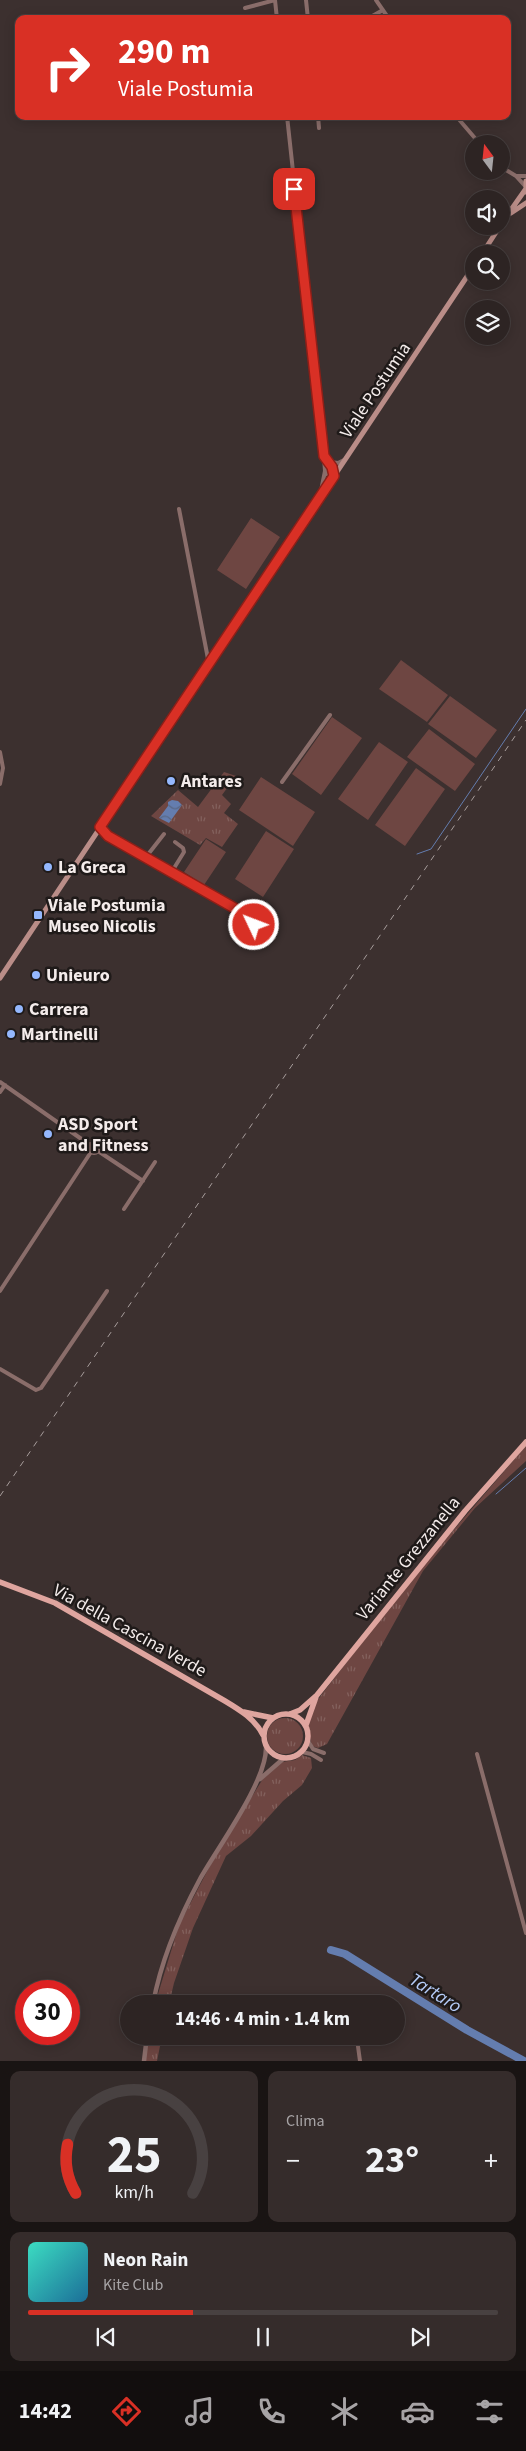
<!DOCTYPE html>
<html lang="it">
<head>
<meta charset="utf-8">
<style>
  :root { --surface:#2d2423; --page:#352c2b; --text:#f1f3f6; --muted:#a7a4a6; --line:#484141; --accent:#d93025 }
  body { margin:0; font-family:"Source Sans 3",sans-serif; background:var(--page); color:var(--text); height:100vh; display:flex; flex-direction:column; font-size:19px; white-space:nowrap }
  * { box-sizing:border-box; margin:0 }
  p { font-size:16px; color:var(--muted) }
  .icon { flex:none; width:28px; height:28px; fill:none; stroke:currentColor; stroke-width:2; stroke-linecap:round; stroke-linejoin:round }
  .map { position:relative; height:2061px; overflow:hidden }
  .details { display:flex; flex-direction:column; gap:10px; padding:10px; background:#191413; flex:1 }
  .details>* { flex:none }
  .hud { position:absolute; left:15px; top:15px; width:496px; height:105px; border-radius:10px; box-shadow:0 2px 12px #0003,0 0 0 1px var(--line); background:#d93025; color:#fff; overflow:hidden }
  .needle { width:32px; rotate:345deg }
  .controls { position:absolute; left:465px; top:135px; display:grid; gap:10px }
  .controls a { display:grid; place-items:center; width:45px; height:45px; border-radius:50%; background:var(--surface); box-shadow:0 2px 12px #0003,0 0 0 1px var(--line); font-size:25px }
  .speed { position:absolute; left:15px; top:1980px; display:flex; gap:10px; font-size:25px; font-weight:700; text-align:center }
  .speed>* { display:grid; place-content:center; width:65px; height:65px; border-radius:50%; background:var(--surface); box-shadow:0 2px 12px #0003,0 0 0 1px var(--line); line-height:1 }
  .speed .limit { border:8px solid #d22; background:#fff; color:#111 }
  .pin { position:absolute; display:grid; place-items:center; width:42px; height:42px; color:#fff; margin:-21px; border-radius:10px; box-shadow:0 2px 8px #0006 }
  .me { position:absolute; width:55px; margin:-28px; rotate:313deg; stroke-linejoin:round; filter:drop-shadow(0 0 4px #0008) }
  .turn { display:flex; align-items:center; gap:18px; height:105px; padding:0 20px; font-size:22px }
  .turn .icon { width:65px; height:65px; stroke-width:2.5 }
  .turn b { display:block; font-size:35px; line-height:42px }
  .big { font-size:38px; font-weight:700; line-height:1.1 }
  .details .tile { flex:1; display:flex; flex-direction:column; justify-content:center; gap:8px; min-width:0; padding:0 18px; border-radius:10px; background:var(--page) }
  .details .dial { align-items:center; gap:0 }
  .dial svg { height:130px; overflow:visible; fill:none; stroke:var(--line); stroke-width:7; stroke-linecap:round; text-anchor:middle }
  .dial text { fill:var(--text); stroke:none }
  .song { display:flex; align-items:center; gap:15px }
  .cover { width:60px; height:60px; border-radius:8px; background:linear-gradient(135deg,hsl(170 70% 55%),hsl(200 70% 35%)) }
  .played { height:5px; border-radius:2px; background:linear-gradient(90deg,var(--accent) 35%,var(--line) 35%) }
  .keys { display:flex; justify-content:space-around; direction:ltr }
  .heat { display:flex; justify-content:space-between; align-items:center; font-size:28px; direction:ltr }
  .details .tiles { flex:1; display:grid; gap:10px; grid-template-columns:1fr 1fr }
  .tile:last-child { grid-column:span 2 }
  .trip { position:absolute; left:120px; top:1995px; width:285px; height:50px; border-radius:25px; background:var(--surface); box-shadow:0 2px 12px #0003,0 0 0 1px var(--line); font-weight:700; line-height:50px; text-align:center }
  .menu { display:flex; height:80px; justify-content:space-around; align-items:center; background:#120e0e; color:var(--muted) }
  .menu .icon { width:35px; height:35px }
  .menu .active { color:var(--accent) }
  .menu b { font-size:22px; color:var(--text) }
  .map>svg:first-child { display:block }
</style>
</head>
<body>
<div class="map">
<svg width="526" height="2061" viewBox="0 0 526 2061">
  <defs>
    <pattern id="grass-tufts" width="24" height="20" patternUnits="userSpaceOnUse" patternTransform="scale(1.25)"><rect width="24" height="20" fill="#6e4642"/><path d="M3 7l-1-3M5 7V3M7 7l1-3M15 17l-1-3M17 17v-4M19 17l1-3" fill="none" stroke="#83615d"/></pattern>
    <pattern id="water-waves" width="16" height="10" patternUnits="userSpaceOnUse" patternTransform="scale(1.25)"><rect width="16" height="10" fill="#647daf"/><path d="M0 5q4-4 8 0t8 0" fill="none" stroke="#596785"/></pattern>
  </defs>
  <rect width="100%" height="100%" fill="#3c302f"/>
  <path fill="url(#grass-tufts)" d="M224,772l12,4 -14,19 9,9 -7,9 14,11 -16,23 -16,-9 -6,7 -49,-29 27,-26 20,17z
    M526,1446v15l-51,47 -52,63 -96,173 -9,4 -6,-2 -5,-21 2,-12 13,-19 91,-117z
    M267 1736a18 18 0 1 1 36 0a18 18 0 1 1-36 0Z
    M302,1755l9,3 1,10 -10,17 -19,16 -32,35 -25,20 -33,72 -19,55 -5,21h-14l24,-79 33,-63 52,-85 18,-15 13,-2z
    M149,2036h13l-5,25h-12z"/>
  <path fill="#6e4642" d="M251,518l29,19 -34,52 -29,-19z
    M401,660l47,35 -21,27 -48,-33z
    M450,696l47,34 -21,28 -48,-34z
    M332,717l30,21 -41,57 -29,-21z
    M429,729l46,35 -20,27 -48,-34z
    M379,742l29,20 -40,58 -30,-21z
    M416,768l29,21 -40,57 -30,-21z
    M261,777l54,35 -22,34 -54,-36z
    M266,831l28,18 -31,48 -28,-18z
    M206,839l20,13 -22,33 -20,-13z"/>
  <path fill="url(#water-waves)" d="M172,800l6,1 4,4 -13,18 -10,-5 9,-12v-4z"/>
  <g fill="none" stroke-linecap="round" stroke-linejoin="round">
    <path stroke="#647daf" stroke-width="1" d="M417,854l14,-5 95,-140
      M496,1494l30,-26"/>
    <path stroke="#647daf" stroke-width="8" d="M331,1950l14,4 122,76 57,31"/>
    <path stroke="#8a6d6a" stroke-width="4" d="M275,0l2,19
      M306,0l2,19
      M376,0l13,19
      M245,8l30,-8
      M367,19l16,-9
      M287,116l37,341 1,14 -5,25
      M318,116l1,12
      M456,116l24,28
      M501,167l15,9 9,10
      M516,176h10
      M324,457l8,10 2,9 -7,-2 -2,-3
      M330,462l8,1 6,-3
      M179,509l30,155
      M0,752l3,16 -3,16
      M282,782l48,-67
      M100,827l8,9 144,82 2,7
      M146,857l18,-23
      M171,873l13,-21 -1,-4 -8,-6
      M0,1082l90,63
      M0,1092l5,-7
      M89 1148a5 5 0 1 1 10 0a5 5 0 1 1-10 0Z
      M98,1151l45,30
      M124,1209l31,-47
      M0,1291l91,-139
      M0,1369l36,21 5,-2 66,-97
      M308,1741l5,8 11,4
      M302,1752l9,2 10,6
      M477,1754l49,179
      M357,2039l3,22"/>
    <path stroke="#8a6d6a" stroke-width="4.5" d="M260,1779l23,-20
      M153,2004c8,-44 26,-86 47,-125 18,-32 67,-98 66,-132
      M144,2061l3,-25"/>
    <path stroke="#ba8d88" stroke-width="5" d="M526,192v-11
      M511,213l15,-10
      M501,224l24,-34
      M482,254l18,-28
      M0,978l474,-712"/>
    <path stroke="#dfa59f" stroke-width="5.5" d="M0,1582l55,21 170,98c15,9 30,18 38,34
      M244,1712l29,6
      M264 1736a22 22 0 1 1 44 0a22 22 0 1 1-44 0Z
      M290,1714l10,-4 17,-15 148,-184 61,-69
      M306,1725l10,-28"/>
    <path stroke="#a79d9c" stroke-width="1" stroke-dasharray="6 6" stroke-linecap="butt" d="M0,1496l526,-776"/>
  </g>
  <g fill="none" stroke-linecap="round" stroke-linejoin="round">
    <g stroke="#8d1f18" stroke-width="12">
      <path id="route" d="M254,925l-2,-7 -144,-82 -8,-9 234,-351 -2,-9 -8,-11 -30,-267"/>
    </g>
    <use href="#route" stroke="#d93025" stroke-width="9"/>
  </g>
  <g fill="#94b7fd" stroke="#1f1a19" stroke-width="2">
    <circle cx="171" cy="781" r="5"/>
    <circle cx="48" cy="867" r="5"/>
    <rect x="33" y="910" width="10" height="10" rx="2.5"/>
    <circle cx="36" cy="975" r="5"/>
    <circle cx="19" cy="1009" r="5"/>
    <circle cx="11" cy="1034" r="5"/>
    <circle cx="48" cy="1134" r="5"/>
  </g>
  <g text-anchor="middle" stroke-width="5" stroke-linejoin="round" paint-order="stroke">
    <g font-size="18" fill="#f4eceb" stroke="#1f1a19">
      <text transform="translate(375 390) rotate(-56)" y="6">Viale Postumia</text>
      <text transform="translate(408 1558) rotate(-51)" y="6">Variante Grezzanella</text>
      <text transform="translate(130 1630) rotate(29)" y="6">Via della Cascina Verde</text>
    </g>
    <g font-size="18" font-weight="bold" fill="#f4eceb" stroke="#1f1a19" text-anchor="start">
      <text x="181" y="787">Antares</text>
      <text x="58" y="873">La Greca</text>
      <text x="48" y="911">Viale Postumia<tspan x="48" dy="21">Museo Nicolis</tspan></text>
      <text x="46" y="981">Unieuro</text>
      <text x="29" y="1015">Carrera</text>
      <text x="21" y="1040">Martinelli</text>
      <text x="58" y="1130">ASD Sport<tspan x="58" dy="21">and Fitness</tspan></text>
    </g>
    <g font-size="19" font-style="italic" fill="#b6cdfa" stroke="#1f1a19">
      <text transform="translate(436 1992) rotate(32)" y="7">Tartaro</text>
    </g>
  </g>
</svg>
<div class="controls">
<a><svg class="needle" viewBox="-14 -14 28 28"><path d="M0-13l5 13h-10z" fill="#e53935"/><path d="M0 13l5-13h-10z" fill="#a7a4a6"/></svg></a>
<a><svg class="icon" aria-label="sound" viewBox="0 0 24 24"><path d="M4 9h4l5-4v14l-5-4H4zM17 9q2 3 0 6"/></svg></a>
<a><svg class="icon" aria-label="search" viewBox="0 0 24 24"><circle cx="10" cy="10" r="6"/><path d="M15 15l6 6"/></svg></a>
<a><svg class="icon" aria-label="layers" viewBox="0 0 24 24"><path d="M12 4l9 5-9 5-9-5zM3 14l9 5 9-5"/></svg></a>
</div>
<div class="speed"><div class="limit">30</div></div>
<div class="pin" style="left:294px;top:189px;background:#d93025"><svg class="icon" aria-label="arrive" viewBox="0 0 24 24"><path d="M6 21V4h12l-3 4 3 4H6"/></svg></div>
<svg class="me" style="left:254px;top:925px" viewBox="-20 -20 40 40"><circle r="17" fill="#d93025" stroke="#fff" stroke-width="3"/><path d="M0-11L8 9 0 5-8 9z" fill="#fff"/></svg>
<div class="trip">14:46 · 4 min · 1.4 km</div>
<div class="hud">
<div class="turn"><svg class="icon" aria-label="right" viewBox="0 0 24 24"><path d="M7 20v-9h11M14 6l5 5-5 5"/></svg><div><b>290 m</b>Viale Postumia</div></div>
</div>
</div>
<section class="details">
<div class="tiles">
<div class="tile dial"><svg viewBox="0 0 100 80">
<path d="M14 69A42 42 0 1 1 86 69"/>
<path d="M14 69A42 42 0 0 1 9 39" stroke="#d93025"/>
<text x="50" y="56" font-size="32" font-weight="700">25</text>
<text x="50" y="72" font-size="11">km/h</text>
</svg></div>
<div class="tile"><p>Clima</p>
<div class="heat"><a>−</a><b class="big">23°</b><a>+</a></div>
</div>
<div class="tile">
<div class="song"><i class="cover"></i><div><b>Neon Rain</b><p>Kite Club</p></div></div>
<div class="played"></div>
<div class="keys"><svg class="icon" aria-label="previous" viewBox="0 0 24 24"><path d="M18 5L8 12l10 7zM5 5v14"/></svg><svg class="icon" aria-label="pause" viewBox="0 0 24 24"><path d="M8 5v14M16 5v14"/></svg><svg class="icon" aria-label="next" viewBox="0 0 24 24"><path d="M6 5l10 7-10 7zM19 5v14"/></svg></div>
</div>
</div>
</section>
<nav class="menu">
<b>14:42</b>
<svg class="icon active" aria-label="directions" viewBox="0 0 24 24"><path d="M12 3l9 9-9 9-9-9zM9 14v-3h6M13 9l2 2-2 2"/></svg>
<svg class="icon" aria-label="music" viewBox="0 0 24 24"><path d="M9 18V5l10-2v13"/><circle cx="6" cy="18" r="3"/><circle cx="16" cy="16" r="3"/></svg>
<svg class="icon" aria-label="phone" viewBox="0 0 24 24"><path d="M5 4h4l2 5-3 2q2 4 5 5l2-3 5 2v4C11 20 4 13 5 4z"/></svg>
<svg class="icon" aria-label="climate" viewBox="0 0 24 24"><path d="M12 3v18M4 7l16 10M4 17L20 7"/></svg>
<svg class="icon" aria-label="car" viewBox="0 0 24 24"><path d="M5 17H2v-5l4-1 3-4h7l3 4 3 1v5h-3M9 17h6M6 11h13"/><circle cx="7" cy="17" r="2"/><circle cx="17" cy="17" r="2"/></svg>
<svg class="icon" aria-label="filters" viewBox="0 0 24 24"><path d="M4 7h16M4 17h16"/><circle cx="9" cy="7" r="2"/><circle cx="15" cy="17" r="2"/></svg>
</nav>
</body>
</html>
